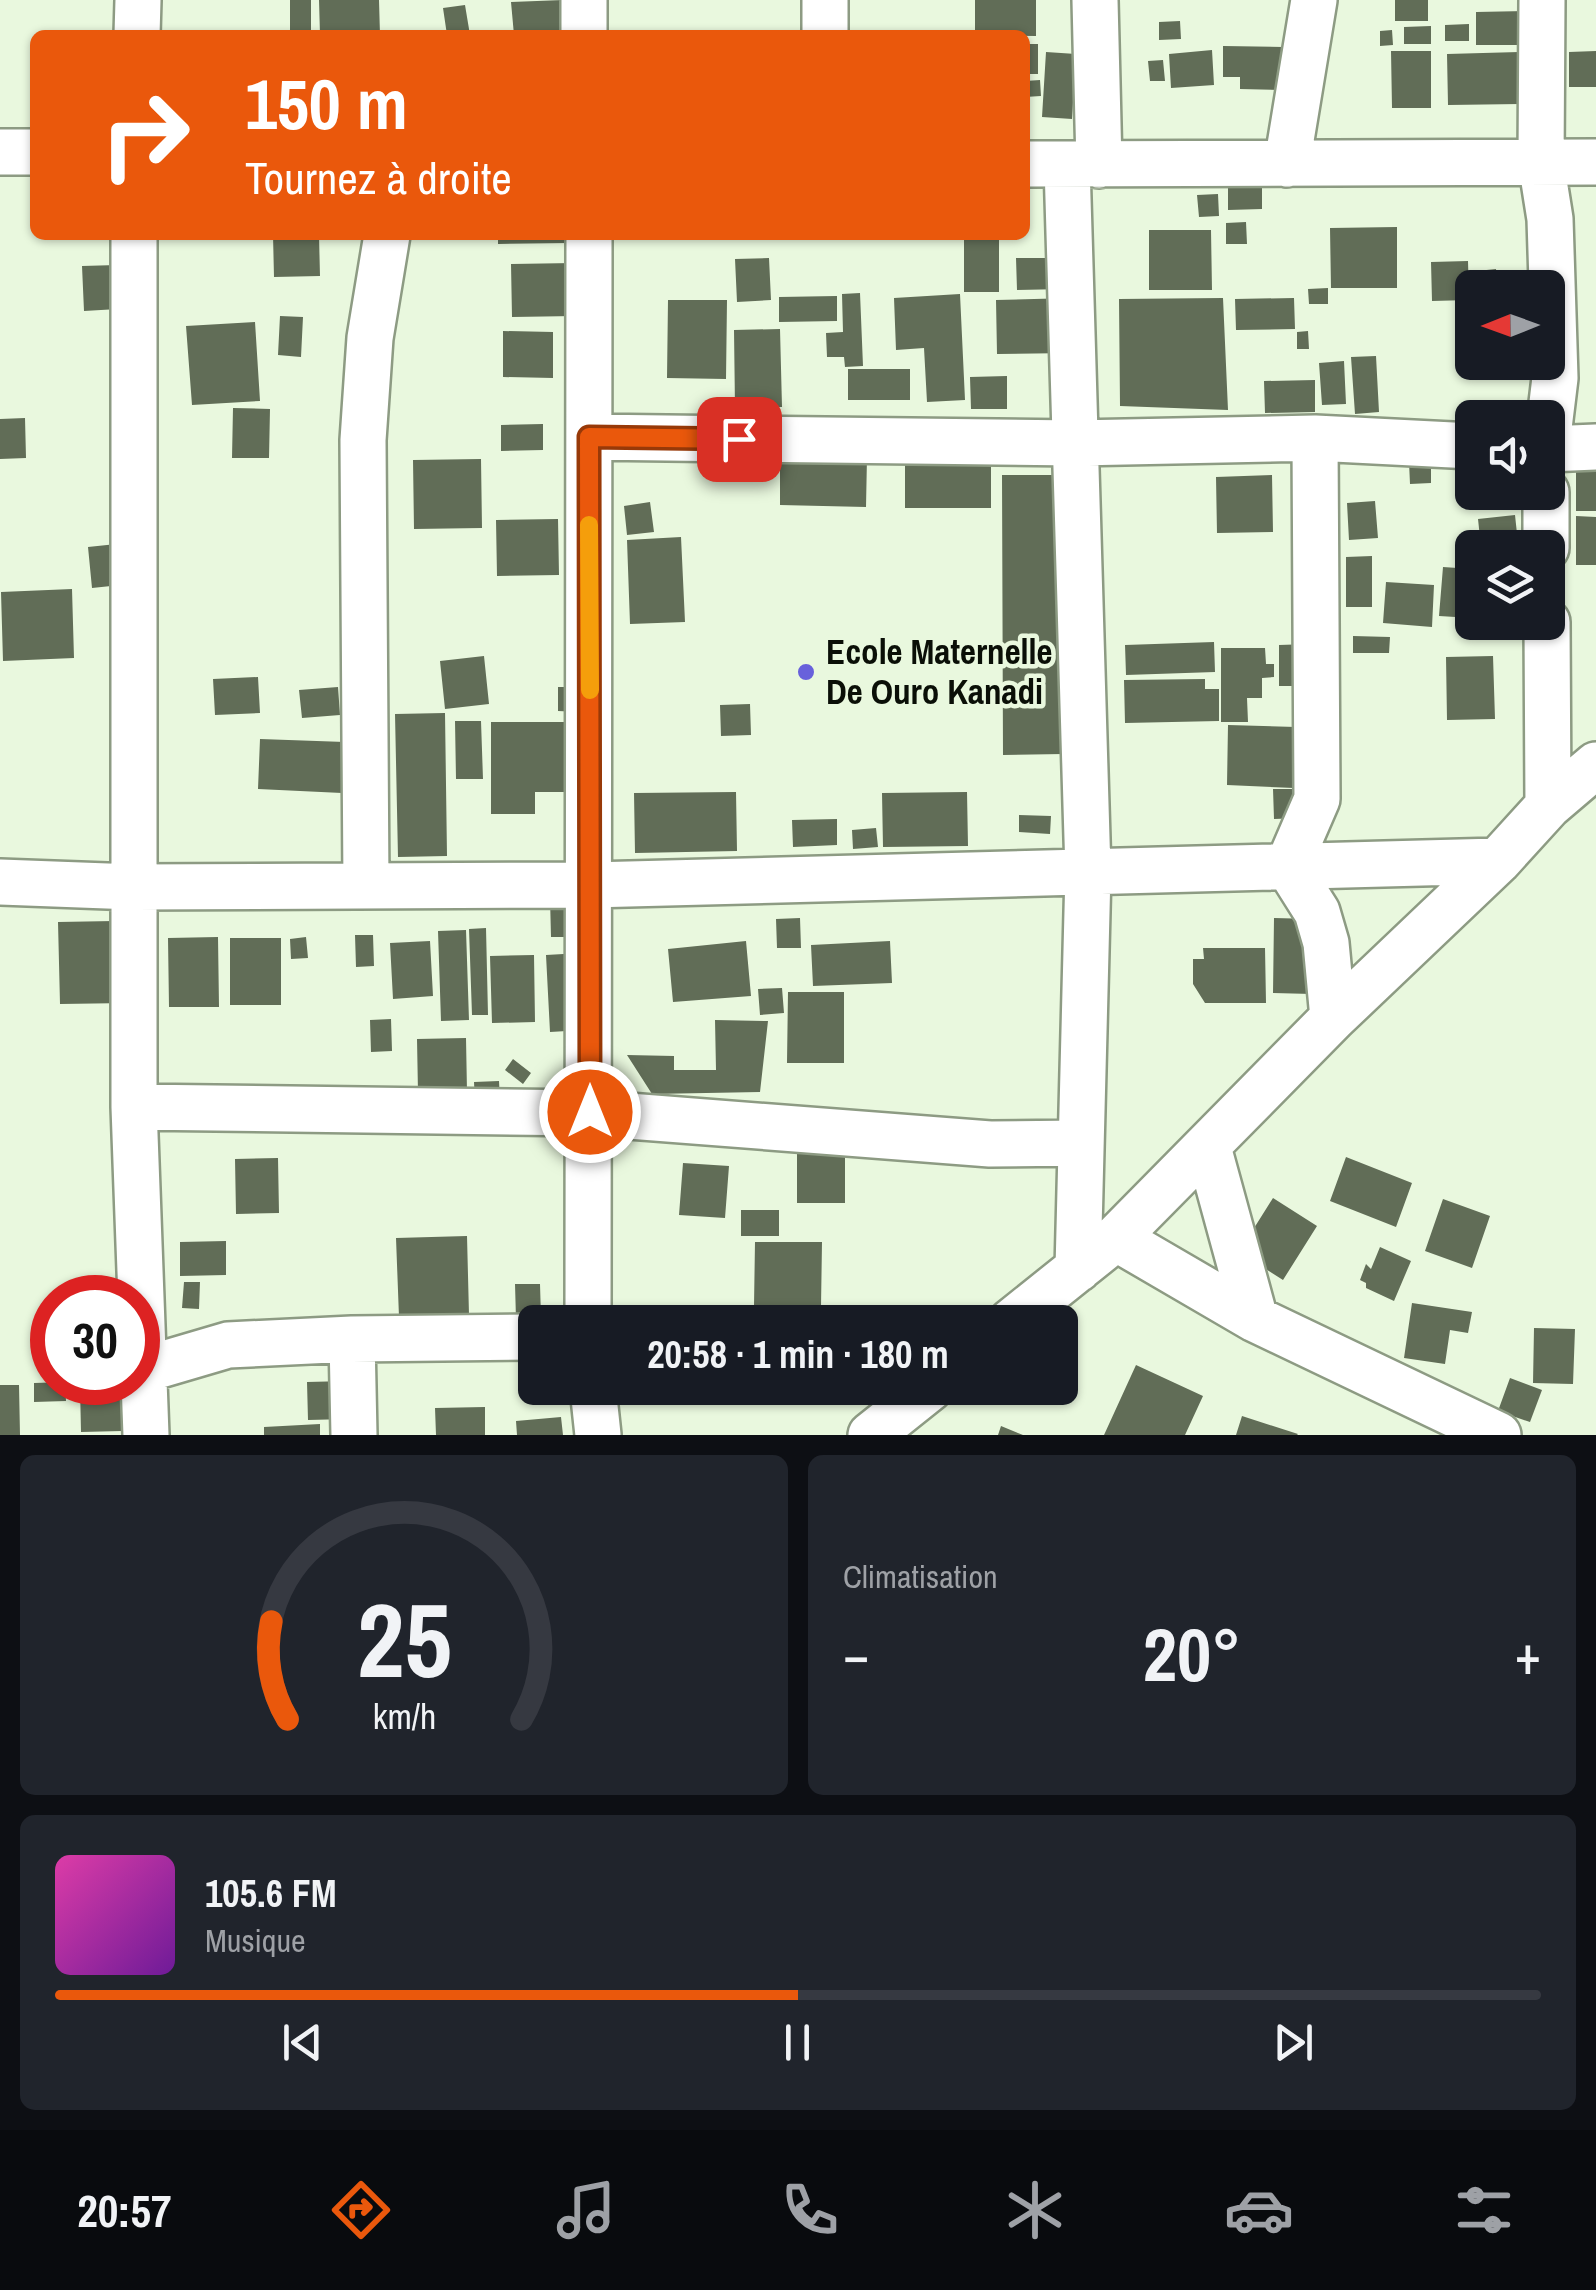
<!DOCTYPE html>
<html lang="fr">
<head>
<meta charset="utf-8">
<style>
  :root { --surface:#171b24; --page:#20242c; --text:#f1f3f6; --muted:#9ea1a6; --line:#363941; --accent:#ea580c }
  body { margin:0; font-family:"Archivo Narrow",sans-serif; background:var(--page); color:var(--text); height:100vh; display:flex; flex-direction:column; font-size:38px; white-space:nowrap }
  * { box-sizing:border-box; margin:0 }
  p { font-size:32px; color:var(--muted) }
  .icon { flex:none; width:55px; height:55px; fill:none; stroke:currentColor; stroke-width:2; stroke-linecap:round; stroke-linejoin:round }
  .map { position:relative; height:1435px; overflow:hidden }
  .details { display:flex; flex-direction:column; gap:20px; padding:20px; background:#0d0f14; flex:1 }
  .details>* { flex:none }
  .hud { position:absolute; left:30px; top:30px; width:1000px; height:210px; border-radius:15px; box-shadow:0 2px 8px #0004; background:#ea580c; color:#fff; overflow:hidden }
  .needle { width:65px; rotate:269deg }
  .tools { position:absolute; left:1455px; top:270px; display:grid; gap:20px }
  .tools a { display:grid; place-items:center; width:110px; height:110px; border-radius:15px; background:var(--surface); box-shadow:0 2px 8px #0004; font-size:50px }
  .speed { position:absolute; left:30px; top:1275px; display:flex; gap:20px; font-size:50px; font-weight:700; text-align:center }
  .speed>* { display:grid; place-content:center; width:130px; height:130px; border-radius:50%; background:var(--surface); box-shadow:0 2px 8px #0004; line-height:1 }
  .speed .limit { border:15px solid #d22; background:#fff; color:#111 }
  .pin { position:absolute; display:grid; place-items:center; width:85px; height:85px; color:#fff; margin:-42px; border-radius:20px; box-shadow:0 5px 15px #0006 }
  .me { position:absolute; width:110px; margin:-55px; rotate:0deg; stroke-linejoin:round; filter:drop-shadow(0 0 8px #0008) }
  .turn { display:flex; align-items:center; gap:35px; height:210px; padding:0 50px; font-size:45px }
  .turn .icon { width:130px; height:130px; stroke-width:2.5 }
  .turn b { display:block; font-size:70px; line-height:85px }
  .big { font-size:75px; font-weight:800; line-height:1.1 }
  .details .widget { flex:1; display:flex; flex-direction:column; justify-content:center; gap:15px; min-width:0; padding:0 35px; border-radius:15px; background:var(--page) }
  .details .dial { align-items:center; gap:0 }
  .dial svg { height:260px; overflow:visible; fill:none; stroke:var(--line); stroke-width:7; stroke-linecap:round; text-anchor:middle }
  .dial text { fill:var(--text); stroke:none }
  .song { display:flex; align-items:center; gap:30px }
  .cover { width:120px; height:120px; border-radius:15px; background:linear-gradient(135deg,hsl(320 70% 55%),hsl(280 70% 35%)) }
  .played { height:10px; border-radius:5px; background:linear-gradient(90deg,var(--accent) 50%,var(--line) 50%) }
  .keys { display:flex; justify-content:space-around; direction:ltr }
  .heat { display:flex; justify-content:space-between; align-items:center; font-size:55px; direction:ltr }
  .details .tiles { flex:1; display:grid; gap:20px; grid-template-columns:1fr 1fr }
  .widget:last-child { grid-column:span 2 }
  .trip { position:absolute; left:518px; top:1305px; width:560px; height:100px; border-radius:15px; background:var(--surface); box-shadow:0 2px 8px #0004; font-weight:800; line-height:100px; text-align:center }
  .menu { display:flex; height:160px; justify-content:space-around; align-items:center; background:#090b0e; color:var(--muted) }
  .menu .icon { width:70px; height:70px }
  .menu .selected { color:var(--accent) }
  .menu b { font-size:45px; color:var(--text) }
  .map>svg:first-child { display:block }
</style>
</head>
<body>
<div class="map">
<svg width="1596" height="1435" viewBox="0 0 1596 1435">
  <rect width="100%" height="100%" fill="#e9f8de"/>
  <path fill="#616d57" d="M290,0h21v30h-21z
    M319,0h60l1,35h-60z
    M563,0l3,35h-52l-3,-33z
    M975,0h61v36l-61,-1z
    M1395,0h33v21h-33z
    M465,5l5,30h-23l-4,-27z
    M1527,11v34h-51v-33z
    M1180,21l1,18 -22,1v-18z
    M1469,24v17h-24v-16z
    M1431,26v18h-27v-17z
    M1392,30l1,15 -13,1v-15z
    M1025,44h13v30h-13z
    M1223,46l60,1 -1,43 -42,-1v-12h-17z
    M1212,50l2,35 -43,3 -2,-34z
    M1391,51h40v57h-39z
    M1596,51v36h-27v-35z
    M1046,52l30,2 -4,65 -30,-2z
    M1519,52l1,52 -72,1 -1,-51z
    M1163,60l2,21h-15l-2,-20z
    M1040,80l1,16 -16,1v-16z
    M1262,187v22l-34,1v-22z
    M1218,194l1,22 -20,1 -2,-22z
    M1246,222l1,22h-21v-21z
    M1397,227v61h-66l-1,-60z
    M1149,230h62l1,60h-63z
    M273,235h46l1,41 -46,1z
    M498,235h72v8l-72,1z
    M964,238h35v54h-35z
    M769,258l2,42 -34,2 -2,-43z
    M1016,258h49v31l-48,1z
    M1468,261l1,39 -37,1 -1,-39z
    M574,263l1,53 -63,1 -1,-53z
    M117,265l1,44 -34,2 -2,-45z
    M1496,269l1,18 -18,1 -2,-17z
    M1328,288v16h-19l-1,-15z
    M860,293l3,73 -18,1 -1,-10h-17l-1,-24 17,-1 -1,-38z
    M960,294l5,106 -38,2 -3,-54 -28,2 -2,-52z
    M837,296v25l-58,1v-25z
    M1071,298v55l-74,1 -1,-54z
    M1223,298l5,112 -108,-4 -1,-107z
    M1294,298l1,31 -59,1 -1,-31z
    M668,300h59l-1,79 -59,-1z
    M280,316l23,1 -2,40 -23,-2z
    M255,322l5,79 -68,4 -6,-79z
    M780,329l2,78 -47,1 -1,-78z
    M503,331l50,1v46l-50,-1z
    M1308,331l1,18h-12v-17z
    M1376,356l3,56 -24,2 -4,-57z
    M1344,361l2,43 -24,1 -3,-42z
    M848,369h62v31h-62z
    M1007,376v33h-36l-1,-32z
    M1315,380v32l-50,1 -1,-32z
    M233,408l37,1 -1,49h-37z
    M25,418l1,40 -26,1v-40z
    M543,424v26l-42,1v-26z
    M780,455l87,2 -1,50 -86,-2z
    M481,459l1,69 -68,1 -1,-69z
    M905,460h86v48h-86z
    M1409,462h22v21l-21,1z
    M1466,465h6v28h-7z
    M1576,466h20v45h-20z
    M1002,475h59l2,279 -60,1z
    M1272,475l1,57 -56,1 -1,-56z
    M1375,501l3,37 -29,2 -2,-37z
    M650,502l4,30 -27,3 -3,-29z
    M1515,515l3,28 -37,4 -3,-28z
    M1576,516l20,1v48h-20z
    M558,519l1,56 -62,1 -1,-56z
    M681,537l4,85 -55,2 -3,-84z
    M126,543l4,41 -38,4 -4,-41z
    M1372,556v51h-26v-50z
    M1443,567l29,2v49l-33,-2z
    M1386,582l48,3 -2,42 -49,-4z
    M72,589l2,69 -71,3 -2,-69z
    M1492,622h31v16l-30,1z
    M1353,636l37,1 -1,16h-36z
    M1214,642l1,30 -89,3 -1,-30z
    M1309,644l1,42h-31v-41z
    M1221,648h44l1,16h8v13l-12,1v20h-15l1,24h-27z
    M484,656l5,48 -44,5 -5,-48z
    M1493,656l2,63 -48,1 -1,-63z
    M258,677l2,36 -45,2 -2,-36z
    M1205,679v10h14v32l-94,2 -1,-43z
    M338,687l2,28 -38,3 -3,-28z
    M558,687h21v25l-21,-1z
    M750,704l1,31 -30,1 -1,-31z
    M445,713l2,143 -49,1 -3,-143z
    M455,721h26l2,58h-27z
    M491,722h89l1,70h-46v22h-44z
    M1228,725l68,2 -2,61 -67,-3z
    M260,739l85,3 -3,51 -84,-4z
    M1273,789h27l1,29 -27,1z
    M736,792l1,59 -102,2 -1,-60z
    M967,792l1,54 -85,1 -1,-54z
    M1019,815l32,1 -1,18 -31,-2z
    M837,819v26l-44,2 -1,-27z
    M876,828l2,19 -25,2 -1,-19z
    M550,898h23v39h-22z
    M800,918l1,30h-24l-1,-29z
    M1274,918l39,1 -1,75 -39,-1z
    M114,921l14,82 -68,1 -2,-82z
    M486,928l2,87h-16l-3,-86z
    M466,930l3,90 -28,1 -3,-90z
    M355,935h18l1,31 -18,1z
    M218,937l1,70h-50l-1,-69z
    M306,937l2,21 -17,1 -1,-20z
    M230,938h51v67h-51z
    M430,941l3,55 -40,3 -3,-56z
    M746,941l5,55 -78,6 -5,-53z
    M890,941l2,42 -79,3 -2,-41z
    M1203,948h62l1,55h-61l-12,-19v-25h11z
    M581,953l3,77 -34,2 -4,-77z
    M534,955l1,67 -43,1 -2,-67z
    M782,988l2,25 -24,2 -2,-26z
    M788,992h56v71h-57z
    M391,1019l1,32 -21,1 -1,-32z
    M715,1020l53,1 -8,71 -108,2 -25,-39 47,1v14h42z
    M466,1038l1,54 -49,1 -1,-54z
    M513,1059l18,14 -8,11 -18,-14z
    M499,1081l1,20 -25,1 -1,-20z
    M797,1151h48v52h-48z
    M1346,1157l66,26 -16,44 -66,-26z
    M278,1158l1,55 -43,1 -1,-55z
    M683,1163l46,3 -4,52 -46,-3z
    M1273,1198l44,28 -34,54 -44,-28z
    M1443,1199l47,17 -18,52 -47,-17z
    M741,1210h38v26h-38z
    M467,1236l2,79 -70,2 -3,-79z
    M226,1241v34l-46,1v-34z
    M755,1242h67l-1,65 -67,-1z
    M1380,1247l31,14 -17,40 -28,-13v-5l-6,-3 6,-16 5,5z
    M184,1282h16l-1,27 -17,-1z
    M515,1284h25l1,34 -25,1z
    M1412,1303l60,9 -4,21 -18,-3 -5,34 -41,-6z
    M1534,1328l41,1 -2,55 -40,-1z
    M1136,1365l67,31 -18,39h-81z
    M1510,1378l32,12 -12,32 -32,-11z
    M347,1381l1,38 -40,1 -1,-38z
    M65,1382l1,19 -32,1v-19z
    M0,1385h19l1,50h-20z
    M80,1387h41l1,44 -41,1z
    M485,1407v28h-49l-1,-27z
    M1242,1416l56,18 -1,1h-61z
    M561,1417l2,18h-46l-1,-14z
    M320,1424v11h-56v-8z
    M1001,1426l22,9h-25z"/>
  <g fill="none" stroke-linecap="round" stroke-linejoin="round">
    <g stroke="#8d9b83" stroke-width="50">
      <path id="minor" d="M825,0v35
        M1095,0l4,165
        M1542,0l-1,162 9,57 5,159 -7,58
        M137,35l1,-35
        M584,35v-35
        M0,152h35
        M1025,164l571,-2
        M1287,164l27,-164
        M1067,165l21,707 -10,397
        M134,235v872l12,328
        M589,437l487,6 239,-5 157,8
        M1315,438l2,361 -29,67 29,46 9,31 7,75
        M1548,449l48,-2
        M1546,492v56
        M1547,622l1,184
        M0,882l134,5 456,-2 908,-24
        M366,886l-3,-446 7,-102 17,-103
        M134,1107l456,6 400,31 91,-1
        M1208,1147l47,172
        M1116,1238l139,81 243,116
        M588,1322l1,-1087
        M1011,1322l105,-84 217,-220 165,-157 50,-55 48,-41
        M352,1339l2,96
        M143,1370l85,-25 124,-6 183,-2
        M593,1388l5,47
        M871,1435l59,-47"/>
    </g>
    <use href="#minor" stroke="#fff" stroke-width="45"/>
  </g>
  <g fill="none" stroke-linecap="round" stroke-linejoin="round">
    <g stroke="#983908" stroke-width="25">
      <path id="route" d="M590,1112l-1,-675 150,2"/>
    </g>
    <use href="#route" stroke="#ea580c" stroke-width="18"/>
    <path stroke="#f59e0b" stroke-width="18" d="M589,525l1,165"/>
  </g>
  <circle fill="#6861db" stroke="#e9f8de" stroke-width="4" cx="806" cy="672" r="10"/>
  <g text-anchor="middle" stroke-width="9" stroke-linejoin="round" paint-order="stroke">
    <g font-size="35" font-weight="bold" fill="#0a0f07" stroke="#e9f8de" text-anchor="start">
      <text x="826" y="664">Ecole Maternelle<tspan x="826" dy="40">De Ouro Kanadi</tspan></text>
    </g>
  </g>
</svg>
<div class="tools">
<a><svg class="needle" viewBox="-14 -14 28 28"><path d="M0-13l5 13h-10z" fill="#e53935"/><path d="M0 13l5-13h-10z" fill="#9ea1a6"/></svg></a>
<a><svg class="icon" aria-label="sound" viewBox="0 0 24 24"><path d="M4 9h4l5-4v14l-5-4H4zM17 9q2 3 0 6"/></svg></a>
<a><svg class="icon" aria-label="layers" viewBox="0 0 24 24"><path d="M12 4l9 5-9 5-9-5zM3 14l9 5 9-5"/></svg></a>
</div>
<div class="speed"><div class="limit">30</div></div>
<div class="pin" style="left:739px;top:439px;background:#d93025"><svg class="icon" aria-label="arrive" viewBox="0 0 24 24"><path d="M6 21V4h12l-3 4 3 4H6"/></svg></div>
<svg class="me" style="left:590px;top:1112px" viewBox="-20 -20 40 40"><circle r="17" fill="#ea580c" stroke="#fff" stroke-width="3"/><path d="M0-11L8 9 0 5-8 9z" fill="#fff"/></svg>
<div class="trip">20:58 · 1 min · 180 m</div>
<div class="hud">
<div class="turn"><svg class="icon" aria-label="right" viewBox="0 0 24 24"><path d="M7 20v-9h11M14 6l5 5-5 5"/></svg><div><b>150 m</b>Tournez à droite</div></div>
</div>
</div>
<section class="details">
<div class="tiles">
<div class="widget dial"><svg viewBox="0 0 100 80">
<path d="M14 69A42 42 0 1 1 86 69"/>
<path d="M14 69A42 42 0 0 1 9 39" stroke="#ea580c"/>
<text x="50" y="56" font-size="32" font-weight="700">25</text>
<text x="50" y="72" font-size="11">km/h</text>
</svg></div>
<div class="widget"><p>Climatisation</p>
<div class="heat"><a>−</a><b class="big">20°</b><a>+</a></div>
</div>
<div class="widget">
<div class="song"><i class="cover"></i><div><b>105.6 FM</b><p>Musique</p></div></div>
<div class="played"></div>
<div class="keys"><svg class="icon" aria-label="previous" viewBox="0 0 24 24"><path d="M18 5L8 12l10 7zM5 5v14"/></svg><svg class="icon" aria-label="pause" viewBox="0 0 24 24"><path d="M8 5v14M16 5v14"/></svg><svg class="icon" aria-label="next" viewBox="0 0 24 24"><path d="M6 5l10 7-10 7zM19 5v14"/></svg></div>
</div>
</div>
</section>
<nav class="menu">
<b>20:57</b>
<svg class="icon selected" aria-label="directions" viewBox="0 0 24 24"><path d="M12 3l9 9-9 9-9-9zM9 14v-3h6M13 9l2 2-2 2"/></svg>
<svg class="icon" aria-label="music" viewBox="0 0 24 24"><path d="M9 18V5l10-2v13"/><circle cx="6" cy="18" r="3"/><circle cx="16" cy="16" r="3"/></svg>
<svg class="icon" aria-label="phone" viewBox="0 0 24 24"><path d="M5 4h4l2 5-3 2q2 4 5 5l2-3 5 2v4C11 20 4 13 5 4z"/></svg>
<svg class="icon" aria-label="climate" viewBox="0 0 24 24"><path d="M12 3v18M4 7l16 10M4 17L20 7"/></svg>
<svg class="icon" aria-label="car" viewBox="0 0 24 24"><path d="M5 17H2v-5l4-1 3-4h7l3 4 3 1v5h-3M9 17h6M6 11h13"/><circle cx="7" cy="17" r="2"/><circle cx="17" cy="17" r="2"/></svg>
<svg class="icon" aria-label="filters" viewBox="0 0 24 24"><path d="M4 7h16M4 17h16"/><circle cx="9" cy="7" r="2"/><circle cx="15" cy="17" r="2"/></svg>
</nav>
</body>
</html>
